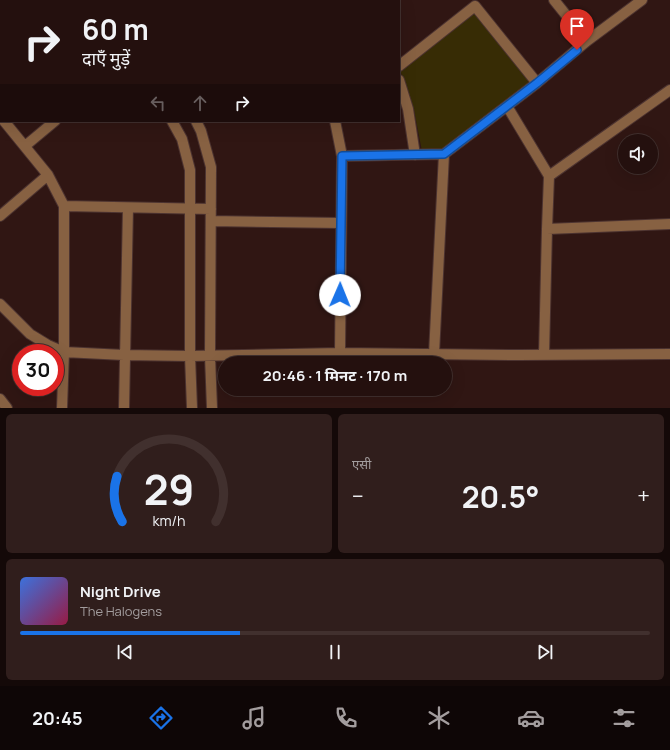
<!DOCTYPE html>
<html lang="hi">
<head>
<meta charset="utf-8">
<style>
  :root { --surface:#24100e; --page:#301e1c; --text:#f1f3f6; --muted:#a39d9e; --line:#41302e; --accent:#1a73e8 }
  body { margin:0; font-family:Manrope,"Noto Sans Devanagari",sans-serif; background:var(--page); color:var(--text); height:100vh; display:flex; flex-direction:column; font-size:15px; white-space:nowrap }
  * { box-sizing:border-box; margin:0 }
  p { font-size:13px; color:var(--muted) }
  .icon { flex:none; width:22px; height:22px; fill:none; stroke:currentColor; stroke-width:2; stroke-linecap:round; stroke-linejoin:round }
  .map { position:relative; height:408px; overflow:hidden }
  .details { display:flex; flex-direction:column; gap:6px; padding:6px; background:#140908; flex:1 }
  .details>* { flex:none }
  .top-card { position:absolute; left:0px; top:0px; width:400px; height:122px; box-shadow:0 4px 16px #0002,0 0 0 1px var(--line); background:#24100e; color:var(--text); overflow:hidden }
  .tools { position:absolute; left:618px; top:134px; display:grid; gap:8px }
  .tools a { display:grid; place-items:center; width:40px; height:40px; border-radius:50%; background:var(--surface); box-shadow:0 4px 16px #0002,0 0 0 1px var(--line); font-size:20px }
  .speed { position:absolute; left:12px; top:344px; display:flex; gap:8px; font-size:20px; font-weight:700; text-align:center }
  .speed>* { display:grid; place-content:center; width:52px; height:52px; border-radius:50%; background:var(--surface); box-shadow:0 4px 16px #0002,0 0 0 1px var(--line); line-height:1 }
  .speed .limit { border:6px solid #d22; background:#fff; color:#111 }
  .pin { position:absolute; display:grid; place-items:center; width:34px; height:34px; color:#fff; margin:-41px -17px; border-radius:50% 50% 50% 0; rotate:-45deg; box-shadow:0 0 4px #0007 }
  .pin .icon { rotate:45deg }
  .me { position:absolute; width:44px; margin:-22px; rotate:1deg; stroke-linejoin:round; filter:drop-shadow(0 0 3px #0008) }
  .turn { display:flex; align-items:center; gap:14px; height:84px; padding:0 16px; font-size:18px }
  .turn .icon { width:52px; height:52px; stroke-width:2.5 }
  .turn b { display:block; font-size:28px; line-height:34px }
  .lanes { display:flex; align-items:center; height:38px; padding:0 16px; background:#0003; justify-content:center; gap:20px; direction:ltr }
  .lanes .off { opacity:.35 }
  .big { font-size:30px; font-weight:700; line-height:1.1 }
  .details .tile { flex:1; display:flex; flex-direction:column; justify-content:center; gap:6px; min-width:0; padding:0 14px; border-radius:6px; background:var(--page) }
  .details .dial { align-items:center; gap:0 }
  .dial svg { height:104px; overflow:visible; fill:none; stroke:var(--line); stroke-width:7; stroke-linecap:round; text-anchor:middle }
  .dial text { fill:var(--text); stroke:none }
  .song { display:flex; align-items:center; gap:12px }
  .cover { width:48px; height:48px; border-radius:6px; background:linear-gradient(135deg,hsl(220 70% 55%),hsl(340 70% 35%)) }
  .played { height:4px; border-radius:2px; background:linear-gradient(90deg,var(--accent) 35%,var(--line) 35%) }
  .keys { display:flex; justify-content:space-around; direction:ltr }
  .heat { display:flex; justify-content:space-between; align-items:center; font-size:22px; direction:ltr }
  .details .tiles { flex:1; display:grid; gap:6px; grid-template-columns:1fr 1fr }
  .tile:last-child { grid-column:span 2 }
  .trip { position:absolute; left:218px; top:356px; width:234px; height:40px; border-radius:20px; background:var(--surface); box-shadow:0 4px 16px #0002,0 0 0 1px var(--line); font-weight:700; line-height:40px; text-align:center }
  .tabs { display:flex; height:64px; justify-content:space-around; align-items:center; background:#0e0606; color:var(--muted) }
  .tabs .icon { width:28px; height:28px }
  .tabs .active { color:var(--accent) }
  .tabs b { font-size:18px; color:var(--text) }
  .map>svg:first-child { display:block }
</style>
</head>
<body>
<div class="map">
<svg width="670" height="408" viewBox="0 0 670 408">
  <rect width="100%" height="100%" fill="#301613"/>
  <path fill="#372c05" d="M476,11l56,71 -90,69h-20l-8,-41 -14,-40z"/>
  <g fill="none" stroke-linecap="round" stroke-linejoin="round">
    <g stroke="#4c3330" stroke-width="12">
      <path id="minor" d="M77,0l1,1
        M106,0l1,1
        M352,0l1,1
        M554,0l33,41
        M260,1l2,-1
        M370,1l2,-1
        M0,28l1,1
        M399,66l76,-60 62,77
        M399,80l9,29 7,46
        M0,86l1,-1
        M507,106l42,70 -2,53 123,-5
        M4,121l44,54 16,31 147,3
        M172,121l10,18 8,31v186l2,52
        M196,121l5,10 10,36 -1,189 2,52
        M335,121l7,35 -2,197
        M25,146l30,-25
        M342,156l102,-2
        M549,176l121,-86
        M0,216l48,-41
        M211,221l130,2
        M0,304l30,30 18,11 16,7 60,3 66,1 150,-3 179,2 151,-1
        M434,354l10,-200 93,-71 50,-42 55,-41
        M544,355l3,-126
        M0,399l7,9
        M62,408l2,-56v-146
        M124,408l4,-200"/>
    </g>
    <use href="#minor" stroke="#876142" stroke-width="10"/>
  </g>
  <g fill="none" stroke-linecap="round" stroke-linejoin="round">
    <g stroke="#114b97" stroke-width="10">
      <path id="route" d="M340,295l2,-139 102,-2 93,-71 40,-33"/>
    </g>
    <use href="#route" stroke="#1a73e8" stroke-width="7"/>
  </g>
</svg>
<div class="tools">
<a><svg class="icon" aria-label="sound" viewBox="0 0 24 24"><path d="M4 9h4l5-4v14l-5-4H4zM17 9q2 3 0 6"/></svg></a>
</div>
<div class="speed"><div class="limit">30</div></div>
<div class="pin" style="left:577px;top:50px;background:#d93025"><svg class="icon" aria-label="arrive" viewBox="0 0 24 24"><path d="M6 21V4h12l-3 4 3 4H6"/></svg></div>
<svg class="me" style="left:340px;top:295px" viewBox="-20 -20 40 40"><circle r="19" fill="#fff"/><path d="M0-13L10 11 0 6-10 11z" fill="#1a73e8"/></svg>
<div class="trip">20:46 · 1 मिनट · 170 m</div>
<div class="top-card">
<div class="turn"><svg class="icon" aria-label="right" viewBox="0 0 24 24"><path d="M7 20v-9h11M14 6l5 5-5 5"/></svg><div><b>60 m</b>दाएँ मुड़ें</div></div>
<div class="lanes"><svg class="icon off" aria-label="left" viewBox="0 0 24 24"><path d="M17 20v-9H6M10 6l-5 5 5 5"/></svg><svg class="icon off" aria-label="ahead" viewBox="0 0 24 24"><path d="M12 20V5M6 11l6-6 6 6"/></svg><svg class="icon" aria-label="right" viewBox="0 0 24 24"><path d="M7 20v-9h11M14 6l5 5-5 5"/></svg></div>
</div>
</div>
<section class="details">
<div class="tiles">
<div class="tile dial"><svg viewBox="0 0 100 80">
<path d="M14 69A42 42 0 1 1 86 69"/>
<path d="M14 69A42 42 0 0 1 10 34" stroke="#1a73e8"/>
<text x="50" y="56" font-size="32" font-weight="700">29</text>
<text x="50" y="72" font-size="11">km/h</text>
</svg></div>
<div class="tile"><p>एसी</p>
<div class="heat"><a>−</a><b class="big">20.5°</b><a>+</a></div>
</div>
<div class="tile">
<div class="song"><i class="cover"></i><div><b>Night Drive</b><p>The Halogens</p></div></div>
<div class="played"></div>
<div class="keys"><svg class="icon" aria-label="previous" viewBox="0 0 24 24"><path d="M18 5L8 12l10 7zM5 5v14"/></svg><svg class="icon" aria-label="pause" viewBox="0 0 24 24"><path d="M8 5v14M16 5v14"/></svg><svg class="icon" aria-label="next" viewBox="0 0 24 24"><path d="M6 5l10 7-10 7zM19 5v14"/></svg></div>
</div>
</div>
</section>
<nav class="tabs">
<b>20:45</b>
<svg class="icon active" aria-label="directions" viewBox="0 0 24 24"><path d="M12 3l9 9-9 9-9-9zM9 14v-3h6M13 9l2 2-2 2"/></svg>
<svg class="icon" aria-label="music" viewBox="0 0 24 24"><path d="M9 18V5l10-2v13"/><circle cx="6" cy="18" r="3"/><circle cx="16" cy="16" r="3"/></svg>
<svg class="icon" aria-label="phone" viewBox="0 0 24 24"><path d="M5 4h4l2 5-3 2q2 4 5 5l2-3 5 2v4C11 20 4 13 5 4z"/></svg>
<svg class="icon" aria-label="climate" viewBox="0 0 24 24"><path d="M12 3v18M4 7l16 10M4 17L20 7"/></svg>
<svg class="icon" aria-label="car" viewBox="0 0 24 24"><path d="M5 17H2v-5l4-1 3-4h7l3 4 3 1v5h-3M9 17h6M6 11h13"/><circle cx="7" cy="17" r="2"/><circle cx="17" cy="17" r="2"/></svg>
<svg class="icon" aria-label="filters" viewBox="0 0 24 24"><path d="M4 7h16M4 17h16"/><circle cx="9" cy="7" r="2"/><circle cx="15" cy="17" r="2"/></svg>
</nav>
</body>
</html>
